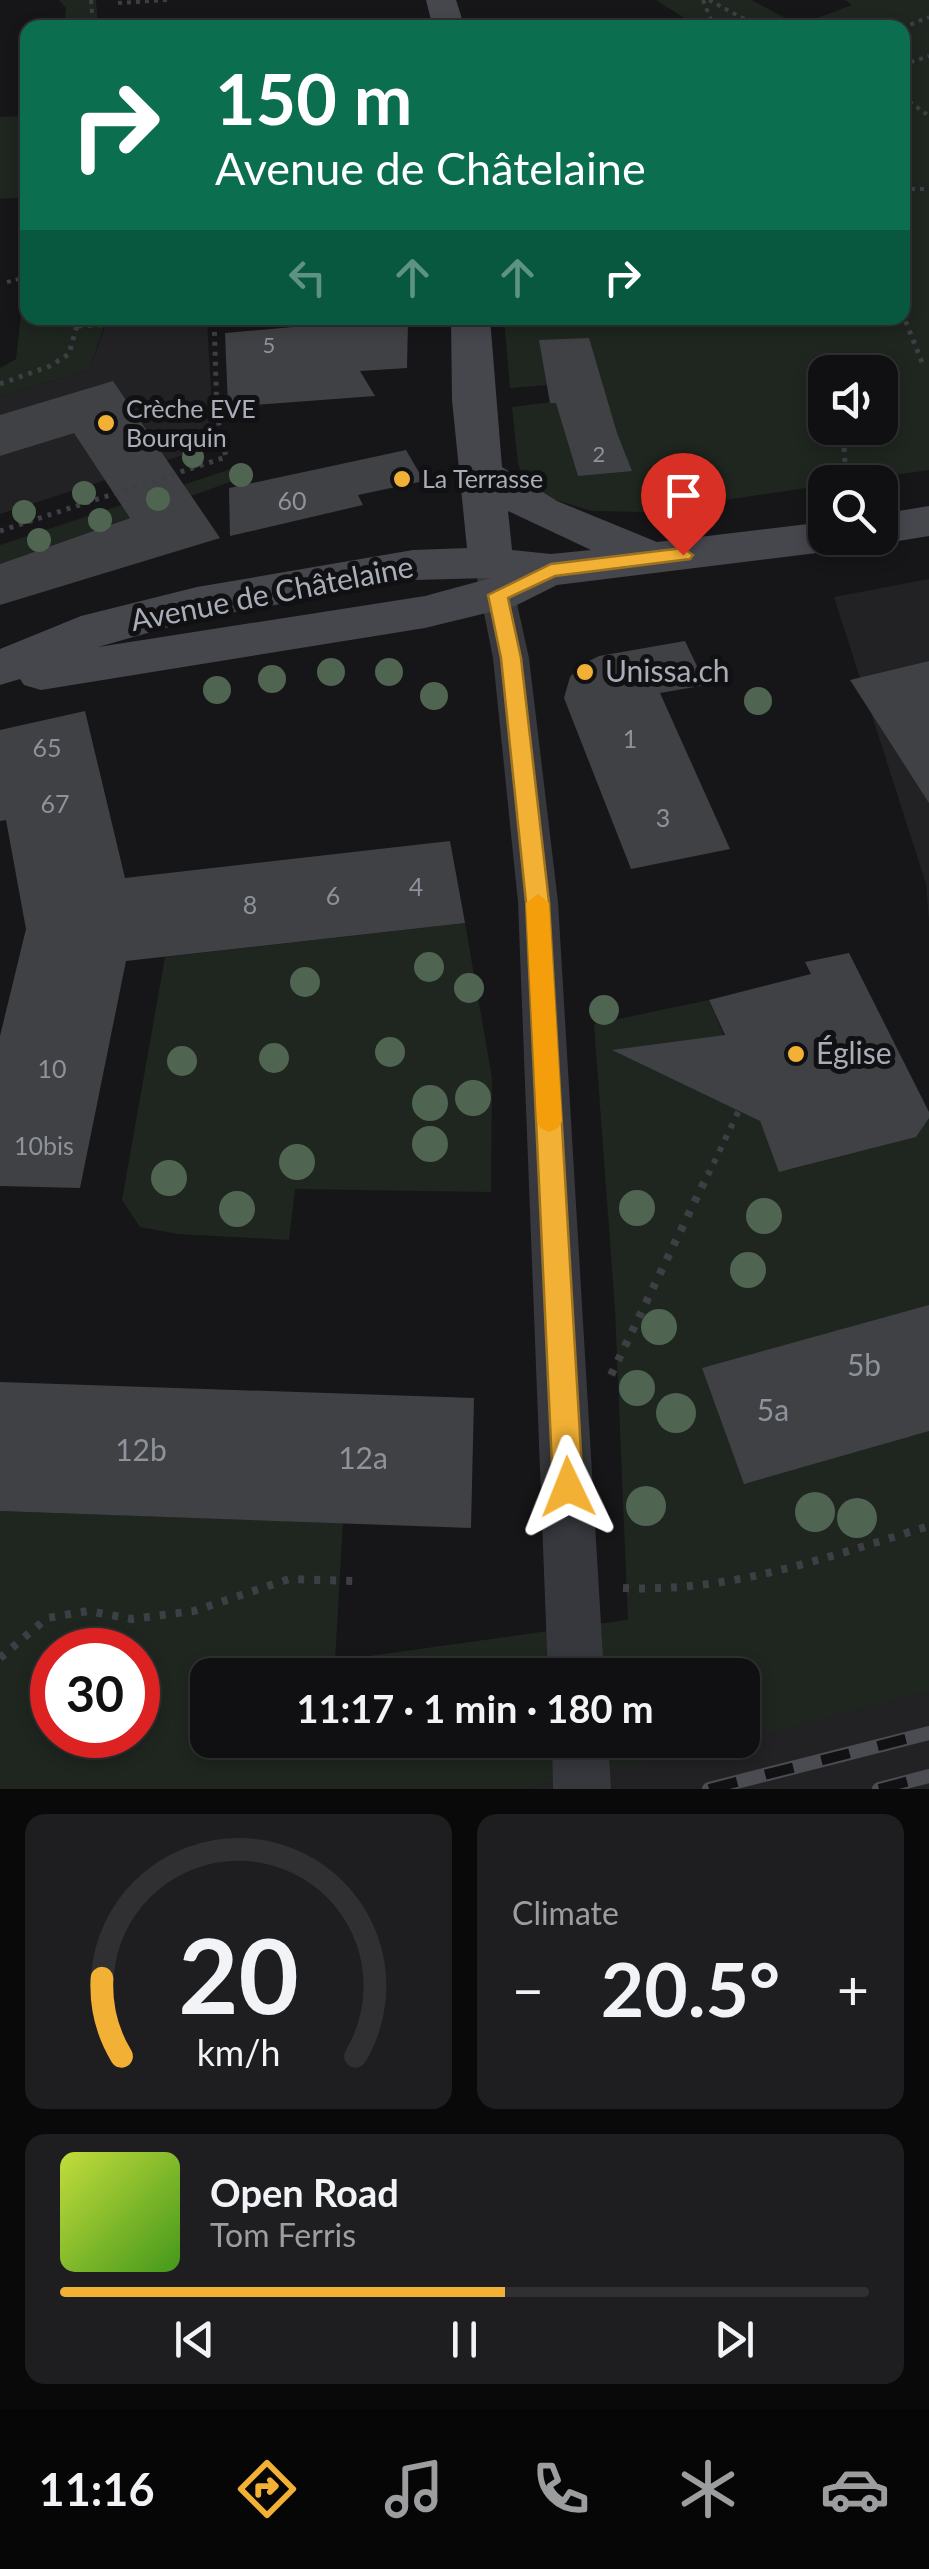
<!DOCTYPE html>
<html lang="en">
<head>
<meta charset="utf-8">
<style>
  :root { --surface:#101012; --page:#1e1e20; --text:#f1f3f6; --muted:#9c9d9f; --line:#303032; --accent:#f2b134 }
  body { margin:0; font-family:Lato,sans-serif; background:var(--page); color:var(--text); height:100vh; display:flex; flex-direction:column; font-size:38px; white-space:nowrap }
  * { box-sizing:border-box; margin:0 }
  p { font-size:32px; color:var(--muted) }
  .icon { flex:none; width:55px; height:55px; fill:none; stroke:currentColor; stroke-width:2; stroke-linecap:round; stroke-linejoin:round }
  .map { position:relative; height:1789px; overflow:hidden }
  .details { display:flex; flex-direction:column; gap:25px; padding:25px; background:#09090a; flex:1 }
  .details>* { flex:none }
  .hud { position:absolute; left:20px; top:20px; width:890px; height:305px; border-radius:20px; box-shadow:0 5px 15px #0003,0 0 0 2px var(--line); background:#0b6e4f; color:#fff; overflow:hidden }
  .buttons { position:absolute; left:808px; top:355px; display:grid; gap:20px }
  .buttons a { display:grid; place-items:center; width:90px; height:90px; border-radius:20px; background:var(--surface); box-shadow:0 5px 15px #0003,0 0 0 2px var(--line); font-size:50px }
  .speed { position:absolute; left:30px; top:1628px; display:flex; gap:20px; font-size:50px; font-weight:700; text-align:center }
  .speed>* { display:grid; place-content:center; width:130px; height:130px; border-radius:50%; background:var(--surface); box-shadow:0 5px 15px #0003,0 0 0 2px var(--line); line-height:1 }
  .speed .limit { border:15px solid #d22; background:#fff; color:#111 }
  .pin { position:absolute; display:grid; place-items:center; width:85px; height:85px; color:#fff; margin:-102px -42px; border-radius:50% 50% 50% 0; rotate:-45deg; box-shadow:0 0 10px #0007 }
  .pin .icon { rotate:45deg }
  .me { position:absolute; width:110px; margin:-55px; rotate:358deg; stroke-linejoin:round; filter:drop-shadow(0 0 8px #0008) }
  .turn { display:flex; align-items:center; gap:35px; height:210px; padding:0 30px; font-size:45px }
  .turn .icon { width:130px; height:130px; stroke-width:2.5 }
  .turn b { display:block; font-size:70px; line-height:85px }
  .lanes { display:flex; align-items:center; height:95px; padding:0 30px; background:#0003; justify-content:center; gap:50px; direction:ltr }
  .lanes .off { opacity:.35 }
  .big { font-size:75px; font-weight:700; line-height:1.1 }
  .details .tile { flex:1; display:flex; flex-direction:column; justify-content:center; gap:15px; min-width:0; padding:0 35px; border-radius:20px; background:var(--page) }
  .details .dial { align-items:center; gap:0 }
  .dial svg { height:260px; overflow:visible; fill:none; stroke:var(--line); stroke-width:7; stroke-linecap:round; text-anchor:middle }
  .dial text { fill:var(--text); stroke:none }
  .song { display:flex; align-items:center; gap:30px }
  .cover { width:120px; height:120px; border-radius:15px; background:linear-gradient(135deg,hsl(70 70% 55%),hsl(100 70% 35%)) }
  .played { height:10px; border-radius:5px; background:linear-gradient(90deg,var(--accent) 55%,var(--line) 55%) }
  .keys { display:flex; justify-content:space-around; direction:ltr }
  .heat { display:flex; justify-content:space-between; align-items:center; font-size:55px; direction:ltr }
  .details .tiles { flex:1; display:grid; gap:25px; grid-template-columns:1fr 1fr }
  .tile:last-child { grid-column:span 2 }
  .trip { position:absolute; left:190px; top:1658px; width:570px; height:100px; border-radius:20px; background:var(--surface); box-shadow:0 5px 15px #0003,0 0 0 2px var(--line); font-weight:700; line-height:100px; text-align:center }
  .tabs { display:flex; height:160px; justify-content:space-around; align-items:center; background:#060607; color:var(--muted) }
  .tabs .icon { width:70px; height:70px }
  .tabs .on { color:var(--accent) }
  .tabs b { font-size:45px; color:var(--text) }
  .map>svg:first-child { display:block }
</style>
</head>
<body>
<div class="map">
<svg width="929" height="1789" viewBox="0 0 929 1789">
  <rect width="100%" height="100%" fill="#161618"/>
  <path fill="#222225" d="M207,321l7,124 -214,69v-118l89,-26 16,-43z
    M929,579v343l-3,-38 -92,-287z
    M929,1536v253h-929l52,-54 156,5h534v-65l-408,-14 294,-41z"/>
  <path fill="#1e261f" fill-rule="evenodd" d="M59,0h37l2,27h-34l2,-19z
    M656,0h95l48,25 53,-20 -7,-5h84v470l-286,42 -51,-1 -53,-16 -14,-13 -7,-18 -6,-57 47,-6 14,-18 -63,5 -6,-70h398v-290l-241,-1 36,-1zM825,372h55v56h-55z
    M27,116v81l-27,2v-82z
    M27,264l1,54h83v4l-7,5 -15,43 -89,26v-28l16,-9z
    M240,466l7,10 -247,88v-19z
    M465,923l27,155 -1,114 -196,-3 -6,51 -111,-6 -38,-7 -18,-27 43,-243z
    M709,1000l71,169 8,1 127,-33 14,-20v574l-186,48 -1,-64h-534v65h532l-221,49h-519v-278l343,12 -8,138 293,-41 -13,-310 -21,-286zM52,1650h86v85h-86z"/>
  <path fill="#404145" d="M361,321l1,3 46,-2 -1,46 -47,3 15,25 -147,11 -3,-74z
    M589,338l28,95 15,38 -54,5 -22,-73h-6l-11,-63z
    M113,381l107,157 -220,67v-41l130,-46 -56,-85 -74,23v-41z
    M406,450l18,31 -66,14 5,10 -133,31 -1,-48z
    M685,641l21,44 -46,8 70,156 -99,20 -67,-171 6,-21 11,-12 18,-9z
    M929,661v142l-79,-123z
    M85,711l40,167 325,-37 15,82 -339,38 -46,227 -80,-2v-150l26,-107 -20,-109 -6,1v-91z
    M849,953l80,159v6l-13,19 -137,35 -19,-51 -148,-71 113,-15 -16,-35 102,-26 -6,-12z
    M929,1305v126l-185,53 -42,-116z
    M0,1382l474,16 -3,130 -471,-17z"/>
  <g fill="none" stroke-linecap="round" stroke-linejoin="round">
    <path stroke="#3d3f44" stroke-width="4" stroke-dasharray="4 5" stroke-linecap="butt" d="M91,0l2,28
      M703,0l11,28
      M709,0l52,28
      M118,3l49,-3
      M92,23l27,-2
      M902,28l27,-11
      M902,65l27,-9
      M902,96l27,20
      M902,189h27
      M7,282l21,-5"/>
    <path stroke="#3d3f44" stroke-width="5" stroke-dasharray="4 6" stroke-linecap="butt" d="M902,312l21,53
      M78,326l136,-7
      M0,384l50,-18 19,-12 10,-36
      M843,428l3,54
      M0,531l226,-74 -9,-42 -3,-97"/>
    <path stroke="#3d3f44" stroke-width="6" stroke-dasharray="5 8" stroke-linecap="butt" d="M708,1175l34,-71"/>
    <path stroke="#3d3f44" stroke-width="8" stroke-dasharray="6 10" stroke-linecap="butt" d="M611,1375l98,-203
      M623,1588c107,5 205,-31 306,-62
      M0,1658l47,-40 41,-7 44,8 62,-8 95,-32 65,2"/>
    <path fill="#37383d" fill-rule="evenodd" d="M491,552l12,3 5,8 21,95 29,244 46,773h-56l-30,-773 -25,-244 -19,-95 5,-8z
      M552,1740h56l3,49h-58z"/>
    <path fill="#45474d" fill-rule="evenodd" d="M426,0h30l9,28h-32z
      M451,318h39l12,149 55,34 100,41 168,-20v16h22l-6,10 -16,4 -268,33 -42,21 -90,22 -384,62 -17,-5 -4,-6 -20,6v-36l81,-33 116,-29 216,-37 54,-2 -15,-148zM508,511l83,39 -40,4 -39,-4zM491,578l-66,18 -327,51 99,-28 216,-39z
      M929,506v30l-49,8 -17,-6h17v-24z"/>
    <g stroke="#4a4c52" stroke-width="14">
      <path id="rail" d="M709,1789l220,-56
        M879,1789l50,-13"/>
    </g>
    <use href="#rail" stroke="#111113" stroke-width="10" stroke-dasharray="29" stroke-linecap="butt"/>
  </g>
  <g fill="#506452">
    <circle cx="193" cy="457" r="11"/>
    <circle cx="241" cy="475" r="12"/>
    <circle cx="84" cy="493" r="12"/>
    <circle cx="158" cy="499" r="12"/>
    <circle cx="24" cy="512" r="12"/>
    <circle cx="100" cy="520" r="12"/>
    <circle cx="39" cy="540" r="12"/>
    <circle cx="331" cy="672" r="14"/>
    <circle cx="389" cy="672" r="14"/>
    <circle cx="272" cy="679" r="14"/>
    <circle cx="217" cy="690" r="14"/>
    <circle cx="434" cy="696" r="14"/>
    <circle cx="758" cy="701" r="14"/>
    <circle cx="429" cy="967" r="15"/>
    <circle cx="305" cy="982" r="15"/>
    <circle cx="469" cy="988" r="15"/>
    <circle cx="604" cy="1010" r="15"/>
    <circle cx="390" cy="1052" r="15"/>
    <circle cx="274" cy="1058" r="15"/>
    <circle cx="182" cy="1061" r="15"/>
    <circle cx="473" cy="1098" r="18"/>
    <circle cx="430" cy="1103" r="18"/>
    <circle cx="430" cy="1144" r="18"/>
    <circle cx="297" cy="1162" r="18"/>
    <circle cx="169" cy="1178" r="18"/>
    <circle cx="637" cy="1208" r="18"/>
    <circle cx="237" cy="1209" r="18"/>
    <circle cx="764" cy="1216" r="18"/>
    <circle cx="748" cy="1270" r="18"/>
    <circle cx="659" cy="1327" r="18"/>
    <circle cx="637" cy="1388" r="18"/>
    <circle cx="676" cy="1413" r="20"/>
    <circle cx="646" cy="1506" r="20"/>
    <circle cx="815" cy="1512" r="20"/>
    <circle cx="857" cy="1518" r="20"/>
  </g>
  <path fill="#f2b134" stroke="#9d7322" stroke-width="2.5" d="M683,548l10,7 -3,4 -135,17 -47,22 13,60 28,244 34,585 -5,10 -10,4 -10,-4 -5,-10 -27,-585 -25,-244 -13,-63 63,-31z"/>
  <path fill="#f59e0b" d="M538,894l11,9 13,218 -4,7 -9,4 -9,-4 -3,-7 -11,-218z"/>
  <g fill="#f2b134" stroke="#111113" stroke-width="4">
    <circle cx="106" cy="423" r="10"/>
    <circle cx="402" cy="479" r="10"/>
    <circle cx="585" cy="672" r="10"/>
    <circle cx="796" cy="1054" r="10"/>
  </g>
  <g text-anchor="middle" stroke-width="10" stroke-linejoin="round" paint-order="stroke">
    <g font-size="22" fill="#8e929b">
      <text x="269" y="353">5</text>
      <text x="599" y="462">2</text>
    </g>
    <g font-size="25" fill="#a8adb8" stroke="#111113" text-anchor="start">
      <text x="126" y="418">Crèche EVE<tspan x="126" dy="29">Bourquin</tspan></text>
      <text x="422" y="488">La Terrasse</text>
    </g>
    <g font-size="25" fill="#8e929b">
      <text x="292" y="510">60</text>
      <text x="630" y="748">1</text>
      <text x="47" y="757">65</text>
      <text x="55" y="813">67</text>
      <text x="663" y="827">3</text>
      <text x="416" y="896">4</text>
      <text x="333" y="905">6</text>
      <text x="250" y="914">8</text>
      <text x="52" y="1078">10</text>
      <text x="44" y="1155">10bis</text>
    </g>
    <g font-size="30" fill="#a8adb8" stroke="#111113">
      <text transform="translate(272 594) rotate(-11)" y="10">Avenue de Châtelaine</text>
    </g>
    <g font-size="30" fill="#a8adb8" stroke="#111113" text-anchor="start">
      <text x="605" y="682">Unissa.ch</text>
      <text x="816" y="1064">Église</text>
    </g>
    <g font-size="30" fill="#8e929b">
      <text x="864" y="1376">5b</text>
      <text x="773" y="1421">5a</text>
      <text x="141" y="1461">12b</text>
      <text x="363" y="1469">12a</text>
    </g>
  </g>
</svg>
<div class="buttons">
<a><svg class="icon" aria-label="sound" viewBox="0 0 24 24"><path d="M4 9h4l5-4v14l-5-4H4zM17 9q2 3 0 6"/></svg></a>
<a><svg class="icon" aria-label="search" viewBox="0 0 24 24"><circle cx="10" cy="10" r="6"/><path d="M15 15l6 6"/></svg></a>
</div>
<div class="speed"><div class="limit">30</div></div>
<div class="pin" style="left:683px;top:555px;background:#d93025"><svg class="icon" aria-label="arrive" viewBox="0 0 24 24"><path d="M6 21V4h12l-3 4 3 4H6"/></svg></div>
<svg class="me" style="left:568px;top:1487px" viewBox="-20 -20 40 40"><path d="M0-17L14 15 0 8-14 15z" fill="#f2b134" stroke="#fff" stroke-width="4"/></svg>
<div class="trip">11:17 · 1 min · 180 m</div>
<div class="hud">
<div class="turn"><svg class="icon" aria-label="right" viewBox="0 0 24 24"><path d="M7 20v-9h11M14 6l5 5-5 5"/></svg><div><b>150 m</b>Avenue de Châtelaine</div></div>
<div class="lanes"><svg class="icon off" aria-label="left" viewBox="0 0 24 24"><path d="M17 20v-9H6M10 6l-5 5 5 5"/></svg><svg class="icon off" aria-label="ahead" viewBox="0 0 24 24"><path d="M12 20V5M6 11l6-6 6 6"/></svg><svg class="icon off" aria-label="ahead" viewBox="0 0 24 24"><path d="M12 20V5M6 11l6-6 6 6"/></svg><svg class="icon" aria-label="right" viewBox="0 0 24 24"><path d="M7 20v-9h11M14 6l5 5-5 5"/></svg></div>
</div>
</div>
<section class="details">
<div class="tiles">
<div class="tile dial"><svg viewBox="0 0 100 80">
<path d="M14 69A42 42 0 1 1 86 69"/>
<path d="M14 69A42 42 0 0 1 8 45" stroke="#f2b134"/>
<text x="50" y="56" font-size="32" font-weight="700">20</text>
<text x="50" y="72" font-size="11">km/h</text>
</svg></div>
<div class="tile"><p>Climate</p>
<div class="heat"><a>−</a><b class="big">20.5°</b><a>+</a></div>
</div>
<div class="tile">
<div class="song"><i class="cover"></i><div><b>Open Road</b><p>Tom Ferris</p></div></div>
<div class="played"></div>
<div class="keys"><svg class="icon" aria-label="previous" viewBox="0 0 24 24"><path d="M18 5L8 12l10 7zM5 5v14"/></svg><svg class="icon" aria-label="pause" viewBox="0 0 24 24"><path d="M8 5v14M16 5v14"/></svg><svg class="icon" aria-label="next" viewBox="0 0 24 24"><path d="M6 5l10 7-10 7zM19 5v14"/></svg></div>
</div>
</div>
</section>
<nav class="tabs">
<b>11:16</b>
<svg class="icon on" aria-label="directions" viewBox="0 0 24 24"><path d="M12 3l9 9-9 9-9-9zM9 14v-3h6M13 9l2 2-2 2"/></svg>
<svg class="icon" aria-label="music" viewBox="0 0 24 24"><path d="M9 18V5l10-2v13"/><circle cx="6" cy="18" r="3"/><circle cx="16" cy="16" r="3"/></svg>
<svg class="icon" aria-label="phone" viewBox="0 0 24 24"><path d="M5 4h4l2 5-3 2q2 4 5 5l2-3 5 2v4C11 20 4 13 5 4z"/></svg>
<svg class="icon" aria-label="climate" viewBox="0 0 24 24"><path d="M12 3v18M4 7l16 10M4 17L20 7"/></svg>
<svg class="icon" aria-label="car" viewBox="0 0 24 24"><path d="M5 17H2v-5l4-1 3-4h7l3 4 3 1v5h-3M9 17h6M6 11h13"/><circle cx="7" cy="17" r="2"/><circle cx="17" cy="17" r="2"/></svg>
</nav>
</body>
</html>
